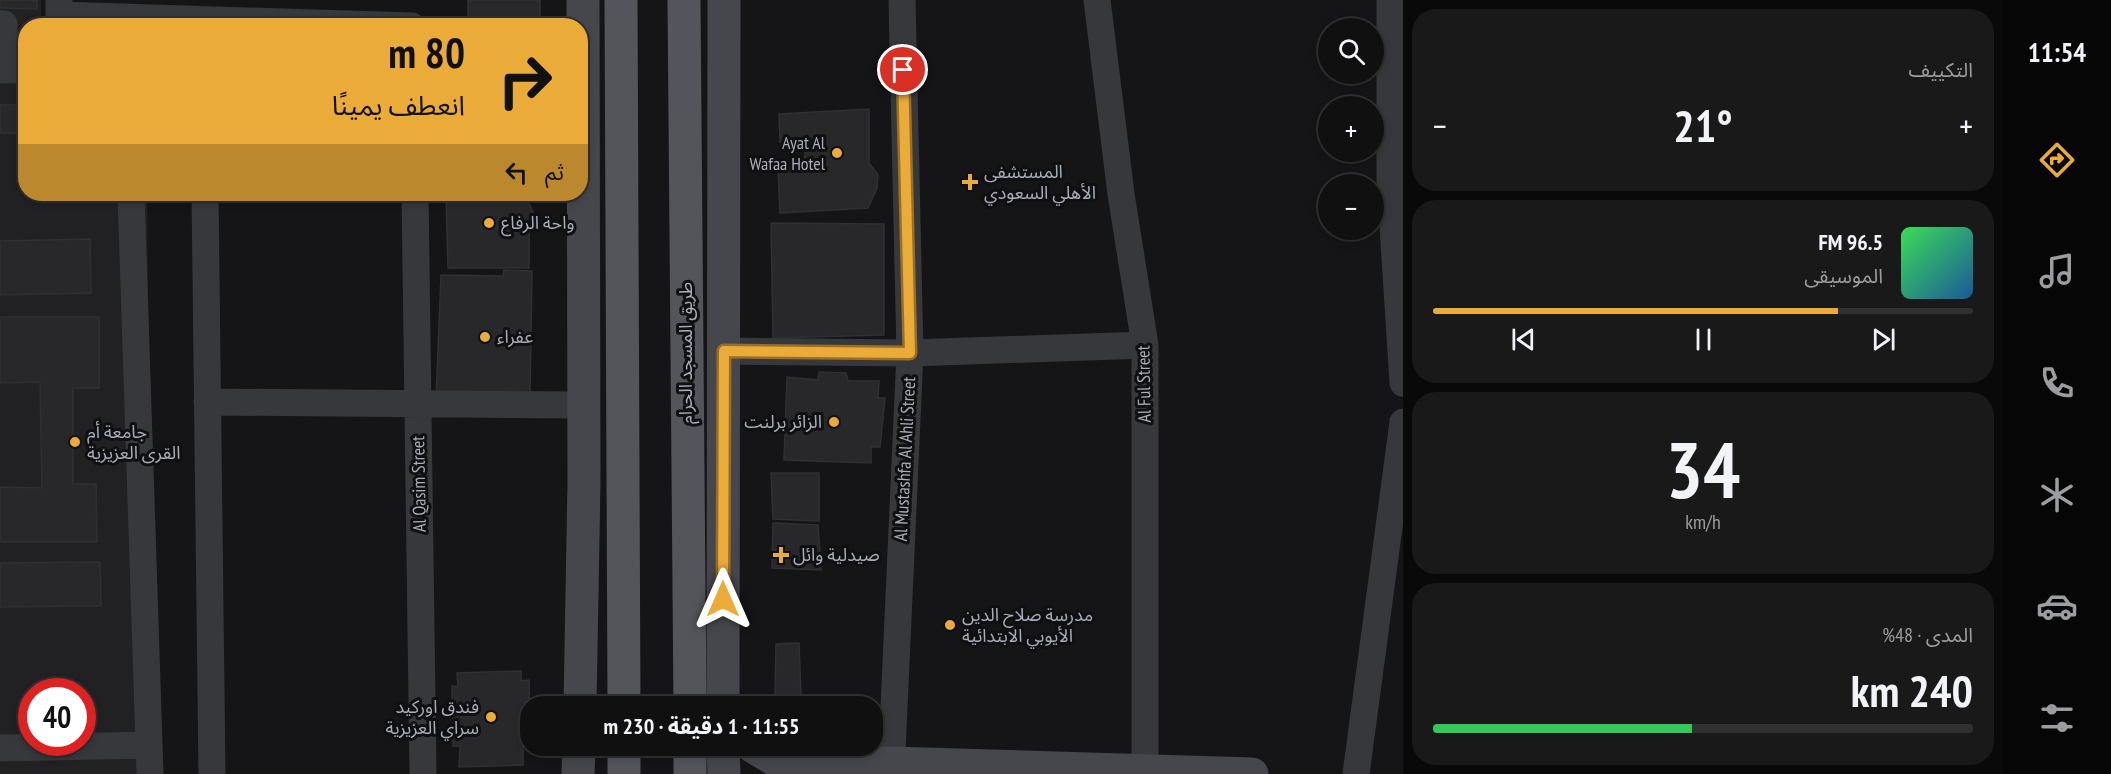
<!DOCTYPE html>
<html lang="ar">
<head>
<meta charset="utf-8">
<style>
  :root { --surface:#101011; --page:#19191a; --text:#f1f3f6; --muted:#9c9d9f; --line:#303031; --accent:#ebab39 }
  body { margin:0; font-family:"PT Sans Narrow","Noto Sans Arabic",sans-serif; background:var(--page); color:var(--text); direction:rtl; height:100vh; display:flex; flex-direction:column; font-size:22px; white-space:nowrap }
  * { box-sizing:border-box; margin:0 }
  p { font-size:20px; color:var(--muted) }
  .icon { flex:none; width:33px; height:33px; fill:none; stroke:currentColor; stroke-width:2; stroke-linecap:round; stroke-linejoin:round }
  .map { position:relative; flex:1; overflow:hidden; direction:ltr }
  .sheet { display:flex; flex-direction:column; gap:9px; padding:9px; background:#090909; width:600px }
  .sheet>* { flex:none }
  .banner { position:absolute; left:18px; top:18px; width:570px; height:183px; border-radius:24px; box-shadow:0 3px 9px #0003,0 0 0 2px var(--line); direction:rtl; background:#ebab39; color:#111; overflow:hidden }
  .fabs { position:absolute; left:1318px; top:18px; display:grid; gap:12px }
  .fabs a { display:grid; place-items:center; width:66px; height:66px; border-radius:50%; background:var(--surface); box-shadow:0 3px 9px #0003,0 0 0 2px var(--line); font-size:30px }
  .speed { position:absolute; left:18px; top:678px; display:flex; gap:12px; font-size:30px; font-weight:700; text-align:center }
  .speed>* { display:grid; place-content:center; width:78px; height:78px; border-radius:50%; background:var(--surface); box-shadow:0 3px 9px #0003,0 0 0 2px var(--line); line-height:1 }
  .speed .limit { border:9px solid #d22; background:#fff; color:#111 }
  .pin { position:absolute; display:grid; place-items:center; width:51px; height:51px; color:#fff; margin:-26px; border:3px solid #fff; border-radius:50%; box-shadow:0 2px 6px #0007 }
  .me { position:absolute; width:66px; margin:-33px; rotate:0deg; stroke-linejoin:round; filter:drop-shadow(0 0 4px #0008) }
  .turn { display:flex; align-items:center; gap:21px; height:126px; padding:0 24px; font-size:27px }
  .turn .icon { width:78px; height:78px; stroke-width:2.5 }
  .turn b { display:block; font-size:42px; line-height:51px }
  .then { display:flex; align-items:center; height:57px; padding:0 24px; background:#0003; gap:12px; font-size:22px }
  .big { font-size:45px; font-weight:700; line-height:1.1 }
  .sheet .card { flex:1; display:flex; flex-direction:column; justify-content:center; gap:9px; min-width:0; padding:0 21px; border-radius:24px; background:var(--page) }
  .sheet .dial { align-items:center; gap:0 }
  .dial b { font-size:78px; line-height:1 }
  .song { display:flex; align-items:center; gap:18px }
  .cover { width:72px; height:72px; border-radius:9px; background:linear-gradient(135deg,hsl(130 70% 55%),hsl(210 70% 35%)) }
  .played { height:6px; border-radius:3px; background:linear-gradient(90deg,var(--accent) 75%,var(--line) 75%) }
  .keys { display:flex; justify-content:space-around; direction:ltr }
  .heat { display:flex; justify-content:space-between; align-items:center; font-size:33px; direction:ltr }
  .charge { height:9px; border-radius:4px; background:linear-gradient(90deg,#34c759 48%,var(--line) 0) }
  .trip { position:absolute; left:520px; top:696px; width:363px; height:60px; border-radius:24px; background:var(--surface); box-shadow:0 3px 9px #0003,0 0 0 2px var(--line); font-weight:700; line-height:60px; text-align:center; direction:rtl }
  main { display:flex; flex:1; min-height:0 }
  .dock { display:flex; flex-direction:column; width:108px; justify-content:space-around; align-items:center; background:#060607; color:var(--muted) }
  .dock .icon { width:42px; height:42px }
  .dock .selected { color:var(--accent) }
  .dock b { font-size:27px; color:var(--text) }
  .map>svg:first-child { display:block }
</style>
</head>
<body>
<main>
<nav class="dock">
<b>11:54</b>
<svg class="icon selected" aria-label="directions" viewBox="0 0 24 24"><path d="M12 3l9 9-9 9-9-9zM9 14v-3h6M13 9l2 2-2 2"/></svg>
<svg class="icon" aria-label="music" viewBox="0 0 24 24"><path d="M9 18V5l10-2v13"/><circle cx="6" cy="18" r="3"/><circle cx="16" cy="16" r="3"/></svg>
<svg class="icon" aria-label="phone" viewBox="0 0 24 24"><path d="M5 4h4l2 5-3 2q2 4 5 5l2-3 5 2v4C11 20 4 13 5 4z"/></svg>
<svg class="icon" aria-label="climate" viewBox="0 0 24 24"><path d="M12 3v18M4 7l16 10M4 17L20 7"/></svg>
<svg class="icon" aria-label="car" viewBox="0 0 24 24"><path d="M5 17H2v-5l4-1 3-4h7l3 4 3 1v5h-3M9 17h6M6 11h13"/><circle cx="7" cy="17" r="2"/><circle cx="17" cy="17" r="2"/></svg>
<svg class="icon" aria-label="filters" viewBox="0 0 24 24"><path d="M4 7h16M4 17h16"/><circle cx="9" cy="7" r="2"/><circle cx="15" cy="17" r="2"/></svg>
</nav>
<section class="sheet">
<div class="card"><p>التكييف</p>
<div class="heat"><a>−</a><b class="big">21°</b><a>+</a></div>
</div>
<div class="card">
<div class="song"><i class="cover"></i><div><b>96.5 FM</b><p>الموسيقى</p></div></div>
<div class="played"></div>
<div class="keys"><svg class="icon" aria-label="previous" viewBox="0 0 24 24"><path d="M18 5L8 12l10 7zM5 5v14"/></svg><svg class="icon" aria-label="pause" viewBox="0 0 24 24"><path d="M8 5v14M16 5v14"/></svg><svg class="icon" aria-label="next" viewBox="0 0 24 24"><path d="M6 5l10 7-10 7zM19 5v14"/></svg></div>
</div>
<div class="card dial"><b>34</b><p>km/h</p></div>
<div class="card"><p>المدى · 48%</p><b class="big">240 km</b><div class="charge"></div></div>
</section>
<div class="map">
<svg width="1403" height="774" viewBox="0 0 1403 774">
  <rect width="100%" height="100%" fill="#151517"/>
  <path fill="#212124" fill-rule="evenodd" d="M0,0h41v25l-15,1v168h121l6,580h-153zM32,692h50v50h-50z"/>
  <path fill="#28282b" stroke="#2f3033" stroke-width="1.5" d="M0,0h37v9l-37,-1z
    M468,0h72v26h-114v-9l42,1z
    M0,105h26v28h-26z
    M869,109v54l9,12 -1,13 -9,20 -88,5 -2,-45 26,-2 2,-24h-26l-1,-28z
    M446,194h82v7l6,13 -5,17v37h-81z
    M771,223l113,1v111l-111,3z
    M90,239l1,54 -91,2v-54z
    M504,270l28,1 -2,127 -94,1 5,-124 62,1z
    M0,317h99v71h-26v96h23l1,58h-97v-55l42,1 -2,-106 -40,1z
    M819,372l27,1 2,8h31l-1,17h7l-5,49h-9v16l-87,-3 3,-83 31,3z
    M771,473h48v48l-46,-2z
    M773,523l45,2 3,45 -49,-2z
    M100,562l1,44 -101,1v-44z
    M799,643l2,52 -26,1 1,-52z
    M521,671v10l8,-1 1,67h-7v18l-64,2 1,-21h-7l-1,-60 6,1 -1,-14z"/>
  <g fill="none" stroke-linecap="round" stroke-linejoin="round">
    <path stroke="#37383c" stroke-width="27" d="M59,0v15l353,11
      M1097,0l24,194 24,151v427
      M1390,0v179l13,204
      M0,24h4v46h22
      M131,194l19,580
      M205,194l7,580
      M415,194l8,580
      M724,351l186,2 235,-8
      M207,402l377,3
      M0,748l149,-3
      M891,774l19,-421 -8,-353
      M1356,774l47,-352"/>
    <path stroke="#45474c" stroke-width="33" d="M580,706l4,-224 -1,-482
      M723,706l1,-706
      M723,746l1,28
      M752,746l30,18 109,-1 361,11
      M578,774l1,-28"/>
    <path stroke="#53555b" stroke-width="33" d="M621,0l3,706
      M684,0l6,706
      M624,746v28
      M690,746v28"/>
  </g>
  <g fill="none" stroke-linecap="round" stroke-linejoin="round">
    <g stroke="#996f25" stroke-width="15">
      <path id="route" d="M723,599l1,-248 186,2 -7,-283"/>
    </g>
    <use href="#route" stroke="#ebab39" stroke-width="10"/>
  </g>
  <g fill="#ebab39" stroke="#101012" stroke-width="2">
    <circle cx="837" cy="153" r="6"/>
    <path d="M967 173h6v6h6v6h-6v6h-6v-6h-6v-6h6z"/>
    <circle cx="489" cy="223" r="6"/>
    <circle cx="485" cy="337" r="6"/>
    <circle cx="834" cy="422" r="6"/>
    <circle cx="75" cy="442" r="6"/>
    <path d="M778 546h6v6h6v6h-6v6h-6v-6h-6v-6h6z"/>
    <circle cx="950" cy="625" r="6"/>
    <circle cx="491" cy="717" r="6"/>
  </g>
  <g text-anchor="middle" stroke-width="6" stroke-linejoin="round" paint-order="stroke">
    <g font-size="18" fill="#a8adb7" stroke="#101012" text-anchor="start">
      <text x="825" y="149" text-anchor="end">Ayat Al<tspan x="825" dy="21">Wafaa Hotel</tspan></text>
      <text x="984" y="178">المستشفى<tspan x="984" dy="21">الأهلي السعودي</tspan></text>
      <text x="501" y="229">واحة الرفاع</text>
      <text x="497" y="343">عفراء</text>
      <text x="822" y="428" text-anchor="end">الزائر برلنت</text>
      <text x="87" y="438">جامعة أم<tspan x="87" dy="21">القرى العزيزية</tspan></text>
      <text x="793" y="561">صيدلية وائل</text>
      <text x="962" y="621">مدرسة صلاح الدين<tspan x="962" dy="21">الأيوبي الابتدائية</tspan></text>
      <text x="479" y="713" text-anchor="end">فندق اوركيد<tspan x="479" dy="21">سراي العزيزية</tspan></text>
    </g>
    <g font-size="18" fill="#a8adb7" stroke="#101012">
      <text transform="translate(686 353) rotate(-90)" y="6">طريق المسجد الحرام</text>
      <text transform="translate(1144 384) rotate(-91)" y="6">Al Ful Street</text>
      <text transform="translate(905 459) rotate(-87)" y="6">Al Mustashfa Al Ahli Street</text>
      <text transform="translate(419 484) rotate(-91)" y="6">Al Qasim Street</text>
    </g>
  </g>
</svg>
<div class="fabs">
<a><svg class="icon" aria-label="search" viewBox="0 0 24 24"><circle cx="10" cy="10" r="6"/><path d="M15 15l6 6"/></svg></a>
<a>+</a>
<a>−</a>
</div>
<div class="speed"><div class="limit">40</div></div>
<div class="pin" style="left:903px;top:70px;background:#d93025"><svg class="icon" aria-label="arrive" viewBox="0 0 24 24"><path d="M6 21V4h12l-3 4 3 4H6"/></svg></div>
<svg class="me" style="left:723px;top:599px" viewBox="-20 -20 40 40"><path d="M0-17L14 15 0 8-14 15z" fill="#ebab39" stroke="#fff" stroke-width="4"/></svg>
<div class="trip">11:55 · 1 دقيقة · 230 m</div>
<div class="banner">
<div class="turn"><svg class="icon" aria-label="right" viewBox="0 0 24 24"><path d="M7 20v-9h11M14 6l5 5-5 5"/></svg><div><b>80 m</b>انعطف يمينًا</div></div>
<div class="then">ثم<svg class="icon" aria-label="left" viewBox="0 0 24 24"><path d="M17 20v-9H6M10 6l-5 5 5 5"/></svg></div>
</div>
</div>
</main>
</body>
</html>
